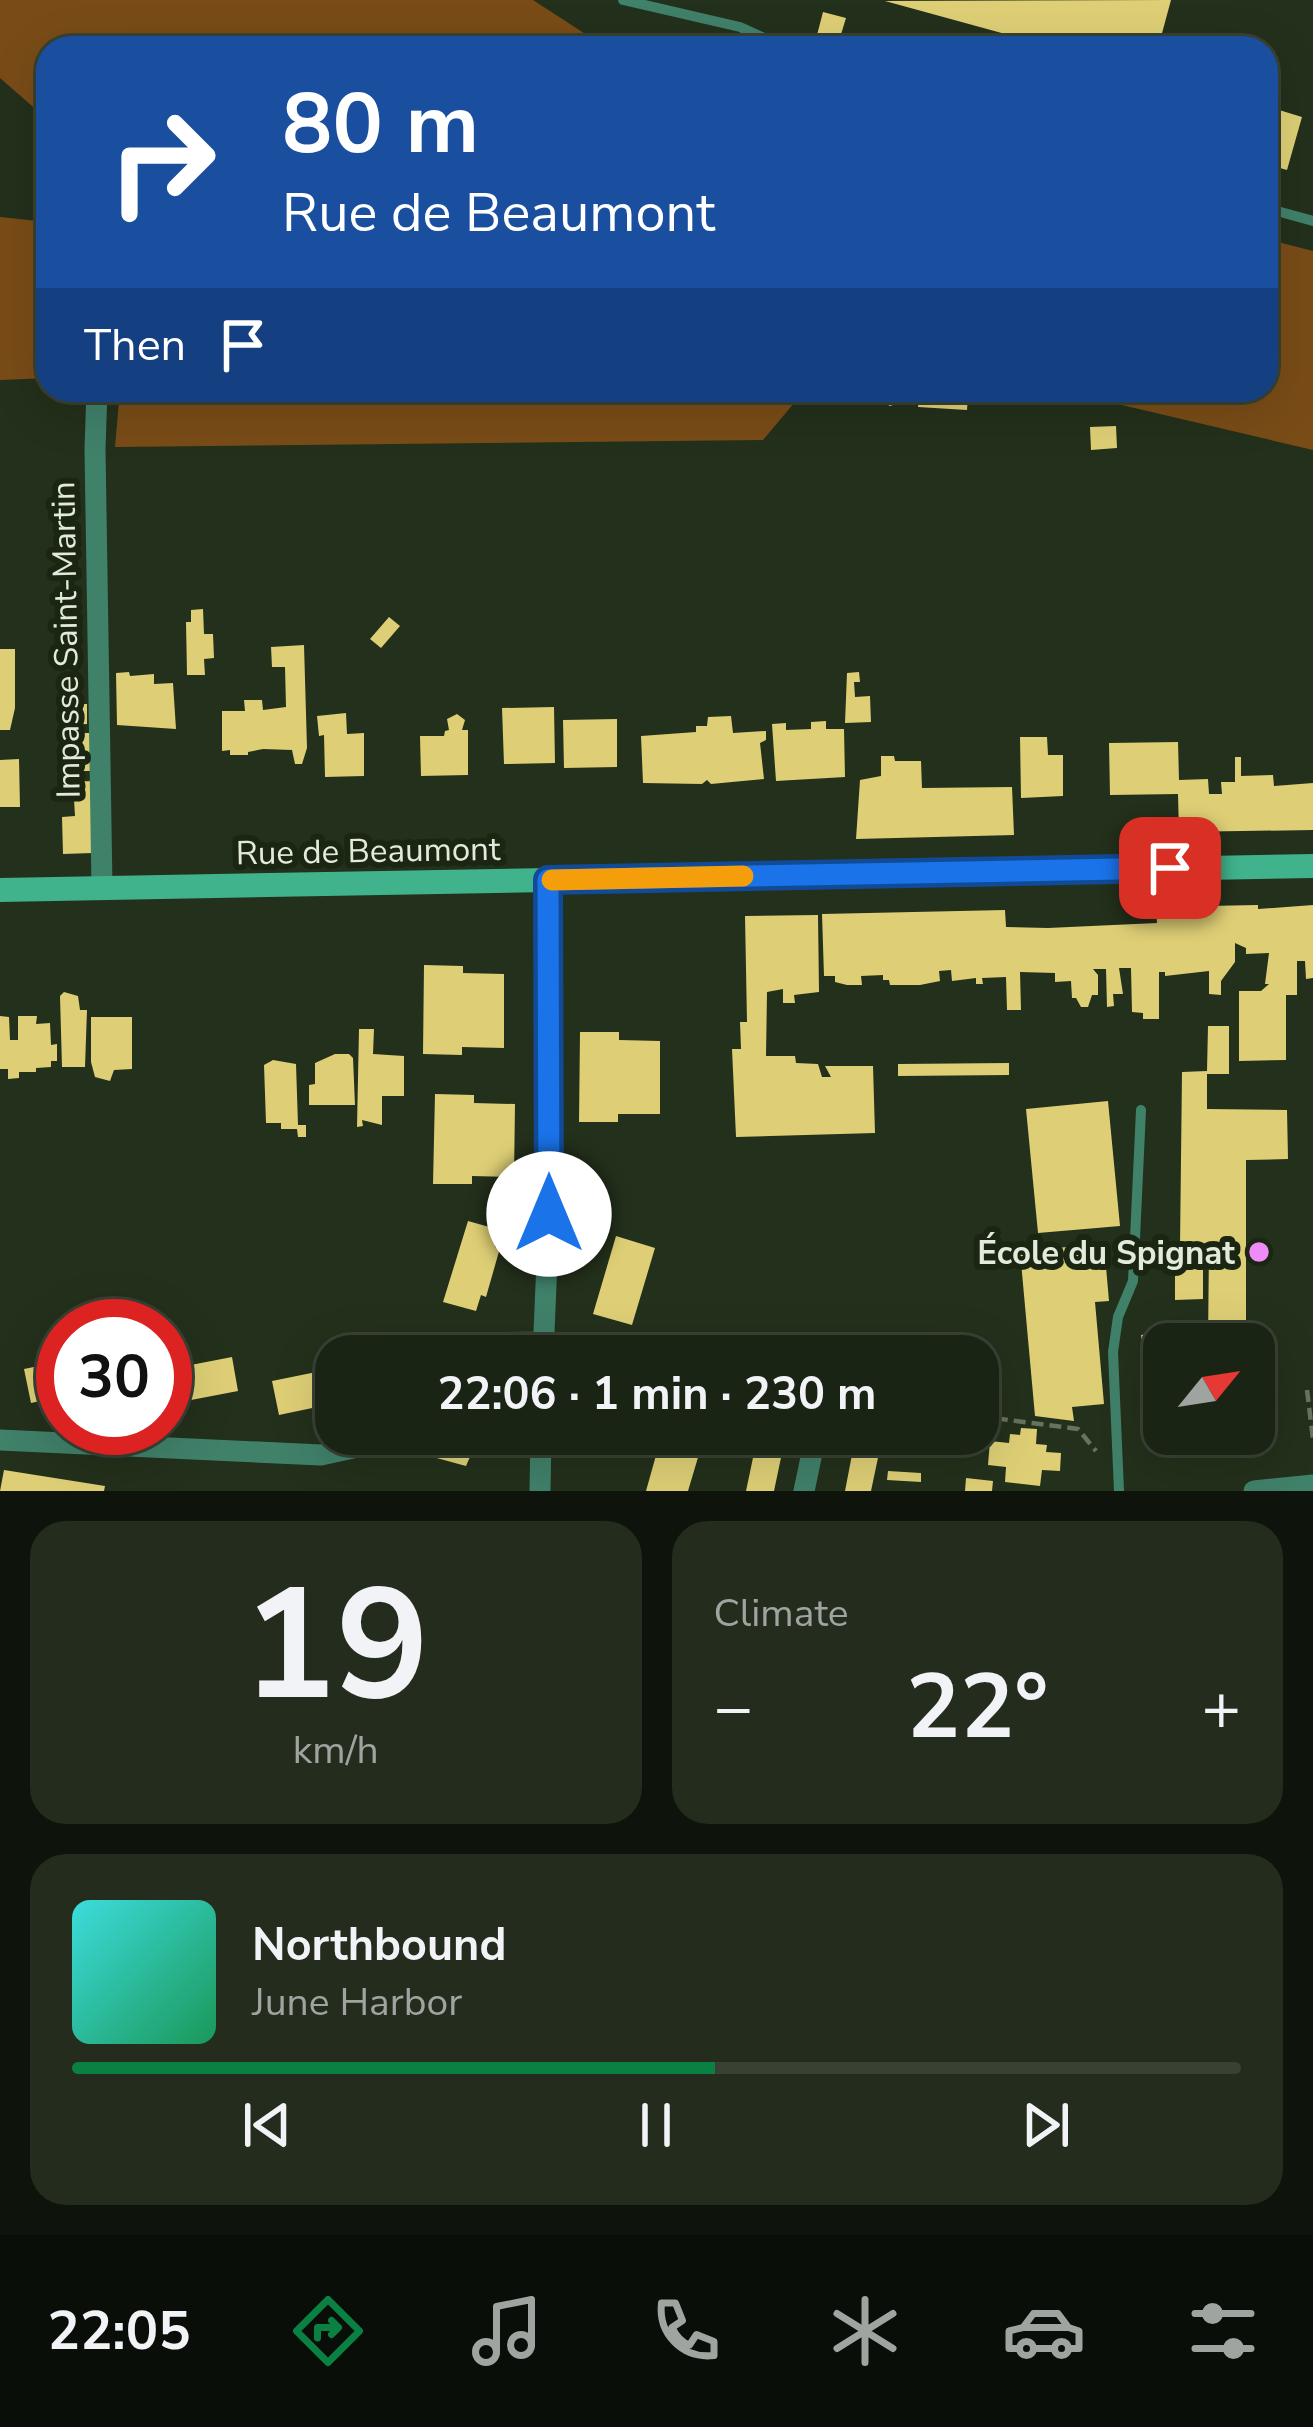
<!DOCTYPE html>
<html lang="en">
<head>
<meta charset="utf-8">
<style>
  :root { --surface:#1a2414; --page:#232c1d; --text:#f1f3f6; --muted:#9fa4a0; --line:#384134; --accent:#0b8043 }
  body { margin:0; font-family:"Nunito Sans",sans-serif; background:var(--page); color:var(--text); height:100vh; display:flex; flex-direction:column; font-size:45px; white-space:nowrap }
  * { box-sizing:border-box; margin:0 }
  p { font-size:39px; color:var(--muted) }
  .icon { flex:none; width:66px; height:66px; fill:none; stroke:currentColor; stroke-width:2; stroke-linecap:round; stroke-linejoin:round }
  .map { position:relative; height:1491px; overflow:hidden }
  .drawer { display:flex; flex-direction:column; gap:30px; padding:30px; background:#0e140b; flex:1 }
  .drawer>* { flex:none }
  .banner { position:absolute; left:36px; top:36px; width:1242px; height:366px; border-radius:36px; box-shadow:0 12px 48px #0002,0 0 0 3px var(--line); background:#1a4fa0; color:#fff; overflow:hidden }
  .needle { width:78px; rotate:60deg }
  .controls { position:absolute; left:1143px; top:1323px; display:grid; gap:24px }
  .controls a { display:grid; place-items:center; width:132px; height:132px; border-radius:24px; background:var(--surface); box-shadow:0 12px 48px #0002,0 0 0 3px var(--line); font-size:60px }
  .speed { position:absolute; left:36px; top:1299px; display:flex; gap:24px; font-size:60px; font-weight:700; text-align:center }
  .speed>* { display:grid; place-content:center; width:156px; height:156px; border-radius:50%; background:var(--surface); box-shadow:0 12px 48px #0002,0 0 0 3px var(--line); line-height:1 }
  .speed .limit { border:18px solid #d22; background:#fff; color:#111 }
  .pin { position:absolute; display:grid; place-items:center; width:102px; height:102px; color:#fff; margin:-51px; border-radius:24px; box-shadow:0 6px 18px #0006 }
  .me { position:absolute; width:132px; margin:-66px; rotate:0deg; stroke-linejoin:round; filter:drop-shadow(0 0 9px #0008) }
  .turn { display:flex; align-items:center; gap:42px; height:252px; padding:0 48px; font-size:54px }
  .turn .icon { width:156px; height:156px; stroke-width:2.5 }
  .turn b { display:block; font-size:84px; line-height:102px }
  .then { display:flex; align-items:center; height:114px; padding:0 48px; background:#0003; gap:24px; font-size:45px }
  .big { font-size:90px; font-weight:700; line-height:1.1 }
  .drawer .tile { flex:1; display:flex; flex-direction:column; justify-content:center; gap:18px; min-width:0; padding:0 42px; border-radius:36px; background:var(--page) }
  .drawer .dial { align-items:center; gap:0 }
  .dial b { font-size:156px; line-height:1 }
  .song { display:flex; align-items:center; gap:36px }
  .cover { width:144px; height:144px; border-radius:18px; background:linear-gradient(135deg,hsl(180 70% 55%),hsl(150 70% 35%)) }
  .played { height:12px; border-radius:6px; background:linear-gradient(90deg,var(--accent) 55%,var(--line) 55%) }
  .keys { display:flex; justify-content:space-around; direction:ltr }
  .heat { display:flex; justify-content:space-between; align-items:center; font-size:66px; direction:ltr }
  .drawer .tiles { flex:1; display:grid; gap:30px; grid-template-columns:1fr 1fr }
  .tile:last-child { grid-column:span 2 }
  .trip { position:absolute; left:315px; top:1335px; width:684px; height:120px; border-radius:36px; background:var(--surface); box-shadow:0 12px 48px #0002,0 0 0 3px var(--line); font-weight:700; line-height:120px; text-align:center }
  .dock { display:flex; height:192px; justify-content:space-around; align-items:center; background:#0a0e08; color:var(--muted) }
  .dock .icon { width:84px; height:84px }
  .dock .active { color:var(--accent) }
  .dock b { font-size:54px; color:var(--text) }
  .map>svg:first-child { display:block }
</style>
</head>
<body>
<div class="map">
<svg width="1313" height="1491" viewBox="0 0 1313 1491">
  <rect width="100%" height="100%" fill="#23301b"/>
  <path fill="#794c17" d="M0,0h533l74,48h-559v72l-48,-42z
    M0,217l48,5v156l-48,2z
    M1266,239l47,12v199l-221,-52 1,-8h173z
    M120,390h685l-42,50 -648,7z"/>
  <path fill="#decf76" d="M1171,0l-13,48h-126l2,-6 -149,-41z
    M823,12l23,6 -7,23 -22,-6z
    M1266,106l36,11 -15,53 -21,-6z
    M920,390l48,6 -1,14 -49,-3z
    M914,391l1,9 -26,6 -1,-12z
    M1116,426l1,22 -26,2 -1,-23z
    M203,609l1,25h9l1,24 -10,1 1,16h-18l-1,-53h5v-12z
    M389,617l11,9 -19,22 -11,-9z
    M304,645l3,103 -5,16h-7l-3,-14 -29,-1 -15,3v3h-18v-5l-8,1v-40h23l-1,-11h18l1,10 23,-3 -1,-40h-13l-1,-20z
    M0,649h15v59l-5,22h-10z
    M129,672l1,4 24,-2v10l19,-1 3,46 -59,-4 -1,-52z
    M859,672l1,10h-6l1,15 15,-1 1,26 -26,1 2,-50z
    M70,704h17v20l-17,1z
    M554,707l1,56 -51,1 -2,-56z
    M346,713l1,21 17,-1v43l-39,1 -1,-42 -5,1 -2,-20z
    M457,714l8,6 -3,10h6v45l-47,1 -1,-40h24l1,-5 4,-1 -2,-11z
    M731,716l2,17 33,-2v9l-6,3 4,36 -53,5 -4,-4 -5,4 -59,-1 -2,-47 55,-4v-6h11l1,-9z
    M617,719v48l-53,1 -1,-48z
    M826,721v8h18l1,48 -69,4 -4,-57 14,-1v7l25,-1v-7z
    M71,733h19l1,38h-19z
    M1020,737h27l1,18h15v41l-42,2z
    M1178,742l1,38 29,-1 1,15h13l-1,-12h14v-25h6v19l32,-1 1,11 39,-3v47l-134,2 -1,-38 -68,1 -1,-52z
    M881,756h13l1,5h26l1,27 90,-1 2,48 -158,4 4,-59 21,-4z
    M19,759l1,48h-20v-47z
    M92,781l1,72 -30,1 -1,-37 13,-1 -2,-34z
    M1258,905v4l55,-4v73l-7,1 -1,-18h-8v34h-11v65l-47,1v-70h22l8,-7h-4l4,-31 -23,1v-6l-11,-5v19l-14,19v14l-12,-1v-23l-44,5v-4h-6v47h-16v-6l-11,-1 -1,-44h-12l4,26h-10l1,12 -7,1 -1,-38h-13l5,6v20h-6l-4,12h-7l-5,-9h-4l-1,-17 -16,1v-9l-35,-1 1,38h-14l-1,-33 -24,1 1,6h-7v-6l-24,3 -1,-11 -12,1 1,10 -20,4h-30l-1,-5h-6v-5l-22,1 1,9h-15l-12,-3v-6h-11l-2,-62 183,-4 1,17 42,1 109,-5 -1,-16z
    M818,915l1,77 -25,3 1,8h-12v-14l-16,3 -1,64h29l1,7 22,1 4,13h9l-6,-11h48l2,67 -139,4 -4,-88h9l-1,-27h7l-2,-106z
    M424,965l39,1v7l41,1v74l-42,-1v8l-39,-1z
    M64,992l14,4 2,14h7l-2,57h-23l-2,-71z
    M0,1016l9,1 1,23h8v-24h19l-1,8 14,-1 1,22 6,-1v17h-6v6l-15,1v4h-17v6l-11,1v-10h-8z
    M91,1017h41v52l-18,1 -4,11 -15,-4 -4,-15z
    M1208,1026h21v48h-22v35l80,1 1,49 -42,1v184h-38l1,-99 -6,1v53l-28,1v-53l5,-1 2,-174 25,-1z
    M359,1029h15l-1,25 31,2v40h-22v29l-20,-5 1,6 -6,1z
    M580,1032h39v8l41,1v73h-42v8h-39z
    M335,1054h14l4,4 2,47h-46v-20l6,-1v-21z
    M273,1060l23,4 2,61h8v12h-8l-1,-8h-16v-6h-15l-2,-58z
    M1009,1063v12l-111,1v-12z
    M435,1094l39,1v8l41,1 -1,73 -42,-1v8h-39z
    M1108,1101l12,125 -82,7 -12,-124z
    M468,1221l32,9 -5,17 5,1 -14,49 -5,-2 -5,16 -33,-9z
    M616,1236l39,12 -23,77 -39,-11z
    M1104,1244l5,57 -14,1 9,102 -32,3 2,14 -39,-5 -15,-165z
    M1179,1326v7l20,-2 2,13h-37v90h34l1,5 -48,9 -1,-14 5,-1 -14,-98 14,-2v-4z
    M232,1357l6,34 -73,14v-35z
    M63,1361v35l-32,7 -7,-34z
    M336,1368v35l-57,12 -7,-34z
    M1021,1428l16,1 -1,15 11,1 -1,7 15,1 -1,18 -18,-1 -2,16 -35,-4 1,-15 -18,-2 2,-24 19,2 1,-9 10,1z
    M440,1434h40l-14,32 -33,-9z
    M662,1434h43l-17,57h-42z
    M758,1434h28l-12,57h-28z
    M856,1434h27l-12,57h-26z
    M1208,1434h38v7l-38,3z
    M4,1470l101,16 -1,5h-104z
    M888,1471l33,2v9l-34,-2z
    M966,1478l27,3 -1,10h-27z"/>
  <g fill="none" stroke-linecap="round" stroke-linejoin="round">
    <path stroke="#677360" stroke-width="4.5" stroke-dasharray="12 6" stroke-linecap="butt" d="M1307,1390l6,49
      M978,1416l100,13 18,22"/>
    <path stroke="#40816a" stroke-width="10" d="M623,0l117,27 46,21
      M1266,208l47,13
      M1119,1491l-6,-139 5,-35 15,-36 8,-171"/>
    <path stroke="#40816a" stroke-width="21" d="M97,390l-2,59 7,439
      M447,1356l40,-13 56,-1
      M543,1356l6,-142 -1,-334
      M0,1440l321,15 32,-7 17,-14
      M540,1491l1,-57
      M804,1491l12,-57
      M1254,1491l59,-6"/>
    <path stroke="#40b28c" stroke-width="24" d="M0,890l1313,-24"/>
  </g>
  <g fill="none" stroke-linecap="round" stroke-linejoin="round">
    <g stroke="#114b97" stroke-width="30">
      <path id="route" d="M549,1214l-1,-334 622,-12"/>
    </g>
    <use href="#route" stroke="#1a73e8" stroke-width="21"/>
    <path stroke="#f59e0b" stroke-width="21" d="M552,880l191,-4"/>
  </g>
  <circle fill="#ef8bf6" stroke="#1a2612" stroke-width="4.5" cx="1259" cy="1252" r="12"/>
  <g text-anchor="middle" stroke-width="12" stroke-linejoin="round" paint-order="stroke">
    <g font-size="33" fill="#e1eadc" stroke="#1a2612">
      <text transform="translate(65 640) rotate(-91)" y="12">Impasse Saint-Martin</text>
      <text transform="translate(368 850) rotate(-1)" y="12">Rue de Beaumont</text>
    </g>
    <g font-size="33" font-weight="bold" fill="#e1eadc" stroke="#1a2612" text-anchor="end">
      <text x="1235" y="1264">École du Spignat</text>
    </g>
  </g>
</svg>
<div class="controls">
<a><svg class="needle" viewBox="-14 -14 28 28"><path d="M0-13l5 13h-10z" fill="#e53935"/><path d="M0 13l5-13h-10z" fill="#9fa4a0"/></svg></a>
</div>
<div class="speed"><div class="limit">30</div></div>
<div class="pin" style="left:1170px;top:868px;background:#d93025"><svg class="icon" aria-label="arrive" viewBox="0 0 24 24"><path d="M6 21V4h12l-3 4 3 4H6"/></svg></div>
<svg class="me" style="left:549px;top:1214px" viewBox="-20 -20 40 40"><circle r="19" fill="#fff"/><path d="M0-13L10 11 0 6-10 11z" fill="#1a73e8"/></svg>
<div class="trip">22:06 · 1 min · 230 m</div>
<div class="banner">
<div class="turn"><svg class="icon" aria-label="right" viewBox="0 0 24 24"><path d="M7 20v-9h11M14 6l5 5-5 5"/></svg><div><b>80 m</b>Rue de Beaumont</div></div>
<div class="then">Then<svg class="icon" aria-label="arrive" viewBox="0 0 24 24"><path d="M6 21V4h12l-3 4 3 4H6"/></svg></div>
</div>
</div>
<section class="drawer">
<div class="tiles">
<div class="tile dial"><b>19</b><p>km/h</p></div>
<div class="tile"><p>Climate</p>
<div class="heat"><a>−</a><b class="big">22°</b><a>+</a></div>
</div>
<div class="tile">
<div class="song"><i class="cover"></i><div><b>Northbound</b><p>June Harbor</p></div></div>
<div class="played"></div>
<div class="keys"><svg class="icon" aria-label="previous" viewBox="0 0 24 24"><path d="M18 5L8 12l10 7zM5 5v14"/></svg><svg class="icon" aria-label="pause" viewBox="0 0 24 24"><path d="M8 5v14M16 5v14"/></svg><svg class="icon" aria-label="next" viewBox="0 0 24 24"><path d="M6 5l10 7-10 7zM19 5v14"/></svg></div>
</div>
</div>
</section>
<nav class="dock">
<b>22:05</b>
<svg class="icon active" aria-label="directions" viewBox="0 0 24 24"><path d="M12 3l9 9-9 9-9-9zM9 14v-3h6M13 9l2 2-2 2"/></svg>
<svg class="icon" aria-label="music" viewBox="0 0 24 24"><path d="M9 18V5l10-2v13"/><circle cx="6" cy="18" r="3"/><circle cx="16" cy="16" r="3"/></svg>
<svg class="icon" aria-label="phone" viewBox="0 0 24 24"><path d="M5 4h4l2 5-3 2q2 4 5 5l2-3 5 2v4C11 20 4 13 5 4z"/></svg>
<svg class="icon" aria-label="climate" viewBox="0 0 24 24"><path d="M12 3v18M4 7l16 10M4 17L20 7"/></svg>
<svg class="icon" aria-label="car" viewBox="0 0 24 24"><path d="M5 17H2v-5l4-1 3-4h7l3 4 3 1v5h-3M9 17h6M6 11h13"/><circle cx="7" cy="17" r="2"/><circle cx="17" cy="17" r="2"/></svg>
<svg class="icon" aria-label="filters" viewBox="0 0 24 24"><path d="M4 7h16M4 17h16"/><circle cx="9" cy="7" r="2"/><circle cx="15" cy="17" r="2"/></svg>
</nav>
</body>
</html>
